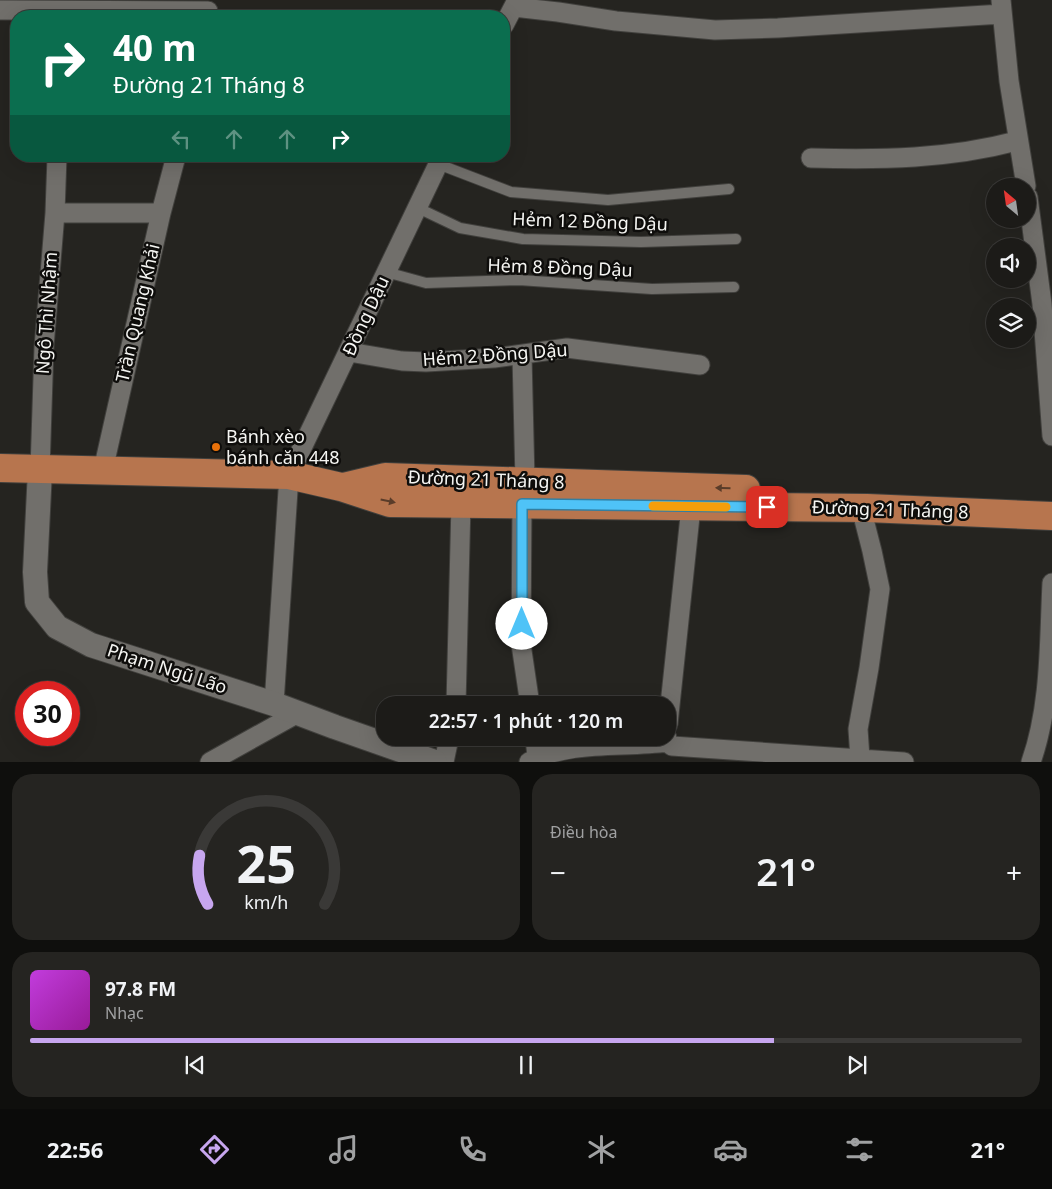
<!DOCTYPE html>
<html lang="vi">
<head>
<meta charset="utf-8">
<style>
  :root { --surface:#1c1b18; --page:#252421; --text:#f1f3f6; --muted:#a0a1a2; --line:#3a3937; --accent:#c7a6ef }
  body { margin:0; font-family:"Noto Sans",sans-serif; background:var(--page); color:var(--text); height:100vh; display:flex; flex-direction:column; font-size:19px; white-space:nowrap }
  * { box-sizing:border-box; margin:0 }
  p { font-size:16px; color:var(--muted) }
  .icon { flex:none; width:28px; height:28px; fill:none; stroke:currentColor; stroke-width:2; stroke-linecap:round; stroke-linejoin:round }
  .map { position:relative; height:762px; overflow:hidden }
  .side { display:flex; flex-direction:column; gap:12px; padding:12px; background:#0f0f0d; flex:1 }
  .side>* { flex:none }
  .banner { position:absolute; left:10px; top:10px; width:500px; height:152px; border-radius:20px; box-shadow:0 5px 20px #0002,0 0 0 1px var(--line); background:#0b6e4f; color:#fff; overflow:hidden }
  .needle { width:32px; rotate:331deg }
  .buttons { position:absolute; left:986px; top:178px; display:grid; gap:10px }
  .buttons a { display:grid; place-items:center; width:50px; height:50px; border-radius:50%; background:var(--surface); box-shadow:0 5px 20px #0002,0 0 0 1px var(--line); font-size:25px }
  .speed { position:absolute; left:15px; top:681px; display:flex; gap:10px; font-size:25px; font-weight:700; text-align:center }
  .speed>* { display:grid; place-content:center; width:65px; height:65px; border-radius:50%; background:var(--surface); box-shadow:0 5px 20px #0002,0 0 0 1px var(--line); line-height:1 }
  .speed .limit { border:8px solid #d22; background:#fff; color:#111 }
  .pin { position:absolute; display:grid; place-items:center; width:42px; height:42px; color:#fff; margin:-21px; border-radius:10px; box-shadow:0 2px 8px #0006 }
  .me { position:absolute; width:55px; margin:-28px; rotate:0deg; stroke-linejoin:round; filter:drop-shadow(0 0 4px #0008) }
  .turn { display:flex; align-items:center; gap:18px; height:105px; padding:0 20px; font-size:22px }
  .turn .icon { width:65px; height:65px; stroke-width:2.5 }
  .turn b { display:block; font-size:35px; line-height:42px }
  .lanes { display:flex; align-items:center; height:48px; padding:0 20px; background:#0003; justify-content:center; gap:25px; direction:ltr }
  .lanes .off { opacity:.35 }
  .big { font-size:38px; font-weight:600; line-height:1.1 }
  .side .card { flex:1; display:flex; flex-direction:column; justify-content:center; gap:8px; min-width:0; padding:0 18px; border-radius:20px; background:var(--page) }
  .side .dial { align-items:center; gap:0 }
  .dial svg { height:130px; overflow:visible; fill:none; stroke:var(--line); stroke-width:7; stroke-linecap:round; text-anchor:middle }
  .dial text { fill:var(--text); stroke:none }
  .song { display:flex; align-items:center; gap:15px }
  .cover { width:60px; height:60px; border-radius:8px; background:linear-gradient(135deg,hsl(290 70% 55%),hsl(300 70% 35%)) }
  .played { height:5px; border-radius:2px; background:linear-gradient(90deg,var(--accent) 75%,var(--line) 75%) }
  .keys { display:flex; justify-content:space-around; direction:ltr }
  .heat { display:flex; justify-content:space-between; align-items:center; font-size:28px; direction:ltr }
  .side .tiles { flex:1; display:grid; gap:12px; grid-template-columns:1fr 1fr }
  .card:last-child { grid-column:span 2 }
  .trip { position:absolute; left:376px; top:696px; width:300px; height:50px; border-radius:20px; background:var(--surface); box-shadow:0 5px 20px #0002,0 0 0 1px var(--line); font-weight:600; line-height:50px; text-align:center }
  .tabs { display:flex; height:80px; justify-content:space-around; align-items:center; background:#0b0b0a; color:var(--muted) }
  .tabs .icon { width:35px; height:35px }
  .tabs .on { color:var(--accent) }
  .tabs b { font-size:22px; color:var(--text) }
  .map>svg:first-child { display:block }
</style>
</head>
<body>
<div class="map">
<svg width="1052" height="762" viewBox="0 0 1052 762">
  <rect width="100%" height="100%" fill="#252420"/>
  <g fill="none" stroke-linecap="round" stroke-linejoin="round">
    <g stroke="#41403d" stroke-width="12">
      <path id="service" d="M438,164l73,28 97,8 121,-11
        M418,208l42,20 63,11 118,3 95,-3
        M386,272l40,11 93,-3 133,9 82,-2"/>
    </g>
    <g stroke="#41403d" stroke-width="21">
      <path id="minor" d="M1001,0l8,81 17,105
        M514,7l44,5 58,9 99,9 63,-2 224,-14
        M0,10l208,1
        M504,25l13,-25
        M811,158c69,2 139,1 206,-17
        M1028,197l14,107 10,132
        M55,213h106
        M349,352l53,9 24,1 68,-4 73,-10 133,17
        M522,355l3,126
        M40,470l4,-123 11,-134 2,-57
        M103,470l58,-257 15,-57
        M522,504l-1,140 9,61
        M274,704l15,-229 153,-319
        M456,705l5,-202
        M668,724l23,-217
        M535,738l2,19
        M667,738v4l5,4 232,16
        M860,758l-2,-29 11,-61 11,-79 -8,-38 -11,-43
        M210,762l88,-49
        M444,762l5,-24
        M529,762c42,-22 93,-14 138,-20
        M1031,762c20,-57 18,-120 21,-179"/>
    </g>
    <g stroke="#41403d" stroke-width="26">
      <path id="tertiary" d="M40,470l-5,102 2,30 20,25 34,18 183,59 61,23 100,35"/>
    </g>
    <g stroke="#41403d" stroke-width="30">
      <path id="primary" d="M0,468l289,7 52,12 49,16 477,5 185,8
        M343,487l42,-10 361,12"/>
    </g>
    <use href="#service" stroke="#716f6b" stroke-width="10"/>
    <use href="#minor" stroke="#716f6b" stroke-width="19"/>
    <use href="#tertiary" stroke="#716f6b" stroke-width="24"/>
    <use href="#primary" stroke="#b7754e" stroke-width="28"/>
  </g>
  <defs><path id="oneway-solid" d="M-6-.8H1V-3.2L6.5 0L1 3.2V.8H-6Z" transform="scale(1.25)"/></defs>
  <g fill="#5a3c29">
    <use href="#oneway-solid" transform="translate(723 488) rotate(-178)"/>
    <use href="#oneway-solid" transform="translate(388 501) rotate(12)"/>
  </g>
  <g fill="none" stroke-linecap="round" stroke-linejoin="round">
    <g stroke="#337fa1" stroke-width="12">
      <path id="route" d="M522,624v-120l245,3"/>
    </g>
    <use href="#route" stroke="#4fc3f7" stroke-width="9"/>
    <path stroke="#f59e0b" stroke-width="9" d="M653,506l73,1"/>
  </g>
  <circle fill="#e8710a" stroke="#0e0d0b" stroke-width="2" cx="216" cy="447" r="5"/>
  <g text-anchor="middle" stroke-width="5" stroke-linejoin="round" paint-order="stroke">
    <g font-size="18" fill="#f5f5f2" stroke="#0e0d0b">
      <text transform="translate(590 222) rotate(2)" y="6">Hẻm 12 Đồng Dậu</text>
      <text transform="translate(560 268) rotate(2)" y="6">Hẻm 8 Đồng Dậu</text>
      <text transform="translate(47 313) rotate(-86)" y="6">Ngô Thì Nhậm</text>
      <text transform="translate(138 313) rotate(-77)" y="6">Trần Quang Khải</text>
      <text transform="translate(366 316) rotate(-65)" y="6">Đồng Dậu</text>
      <text transform="translate(495 355) rotate(-4)" y="6">Hẻm 2 Đồng Dậu</text>
      <text transform="translate(486 480) rotate(2)" y="6">Đường 21 Tháng 8</text>
      <text transform="translate(890 510) rotate(2)" y="6">Đường 21 Tháng 8</text>
      <text transform="translate(167 669) rotate(18)" y="6">Phạm Ngũ Lão</text>
    </g>
    <g font-size="18" fill="#f5f5f2" stroke="#0e0d0b" text-anchor="start">
      <text x="226" y="443">Bánh xèo<tspan x="226" dy="21">bánh căn 448</tspan></text>
    </g>
  </g>
</svg>
<div class="buttons">
<a><svg class="needle" viewBox="-14 -14 28 28"><path d="M0-13l5 13h-10z" fill="#e53935"/><path d="M0 13l5-13h-10z" fill="#a0a1a2"/></svg></a>
<a><svg class="icon" aria-label="sound" viewBox="0 0 24 24"><path d="M4 9h4l5-4v14l-5-4H4zM17 9q2 3 0 6"/></svg></a>
<a><svg class="icon" aria-label="layers" viewBox="0 0 24 24"><path d="M12 4l9 5-9 5-9-5zM3 14l9 5 9-5"/></svg></a>
</div>
<div class="speed"><div class="limit">30</div></div>
<div class="pin" style="left:767px;top:507px;background:#d93025"><svg class="icon" aria-label="arrive" viewBox="0 0 24 24"><path d="M6 21V4h12l-3 4 3 4H6"/></svg></div>
<svg class="me" style="left:522px;top:624px" viewBox="-20 -20 40 40"><circle r="19" fill="#fff"/><path d="M0-13L10 11 0 6-10 11z" fill="#4fc3f7"/></svg>
<div class="trip">22:57 · 1 phút · 120 m</div>
<div class="banner">
<div class="turn"><svg class="icon" aria-label="right" viewBox="0 0 24 24"><path d="M7 20v-9h11M14 6l5 5-5 5"/></svg><div><b>40 m</b>Đường 21 Tháng 8</div></div>
<div class="lanes"><svg class="icon off" aria-label="left" viewBox="0 0 24 24"><path d="M17 20v-9H6M10 6l-5 5 5 5"/></svg><svg class="icon off" aria-label="ahead" viewBox="0 0 24 24"><path d="M12 20V5M6 11l6-6 6 6"/></svg><svg class="icon off" aria-label="ahead" viewBox="0 0 24 24"><path d="M12 20V5M6 11l6-6 6 6"/></svg><svg class="icon" aria-label="right" viewBox="0 0 24 24"><path d="M7 20v-9h11M14 6l5 5-5 5"/></svg></div>
</div>
</div>
<section class="side">
<div class="tiles">
<div class="card dial"><svg viewBox="0 0 100 80">
<path d="M14 69A42 42 0 1 1 86 69"/>
<path d="M14 69A42 42 0 0 1 9 39" stroke="#c7a6ef"/>
<text x="50" y="56" font-size="32" font-weight="700">25</text>
<text x="50" y="72" font-size="11">km/h</text>
</svg></div>
<div class="card"><p>Điều hòa</p>
<div class="heat"><a>−</a><b class="big">21°</b><a>+</a></div>
</div>
<div class="card">
<div class="song"><i class="cover"></i><div><b>97.8 FM</b><p>Nhạc</p></div></div>
<div class="played"></div>
<div class="keys"><svg class="icon" aria-label="previous" viewBox="0 0 24 24"><path d="M18 5L8 12l10 7zM5 5v14"/></svg><svg class="icon" aria-label="pause" viewBox="0 0 24 24"><path d="M8 5v14M16 5v14"/></svg><svg class="icon" aria-label="next" viewBox="0 0 24 24"><path d="M6 5l10 7-10 7zM19 5v14"/></svg></div>
</div>
</div>
</section>
<nav class="tabs">
<b>22:56</b>
<svg class="icon on" aria-label="directions" viewBox="0 0 24 24"><path d="M12 3l9 9-9 9-9-9zM9 14v-3h6M13 9l2 2-2 2"/></svg>
<svg class="icon" aria-label="music" viewBox="0 0 24 24"><path d="M9 18V5l10-2v13"/><circle cx="6" cy="18" r="3"/><circle cx="16" cy="16" r="3"/></svg>
<svg class="icon" aria-label="phone" viewBox="0 0 24 24"><path d="M5 4h4l2 5-3 2q2 4 5 5l2-3 5 2v4C11 20 4 13 5 4z"/></svg>
<svg class="icon" aria-label="climate" viewBox="0 0 24 24"><path d="M12 3v18M4 7l16 10M4 17L20 7"/></svg>
<svg class="icon" aria-label="car" viewBox="0 0 24 24"><path d="M5 17H2v-5l4-1 3-4h7l3 4 3 1v5h-3M9 17h6M6 11h13"/><circle cx="7" cy="17" r="2"/><circle cx="17" cy="17" r="2"/></svg>
<svg class="icon" aria-label="filters" viewBox="0 0 24 24"><path d="M4 7h16M4 17h16"/><circle cx="9" cy="7" r="2"/><circle cx="15" cy="17" r="2"/></svg>
<b>21°</b>
</nav>
</body>
</html>
